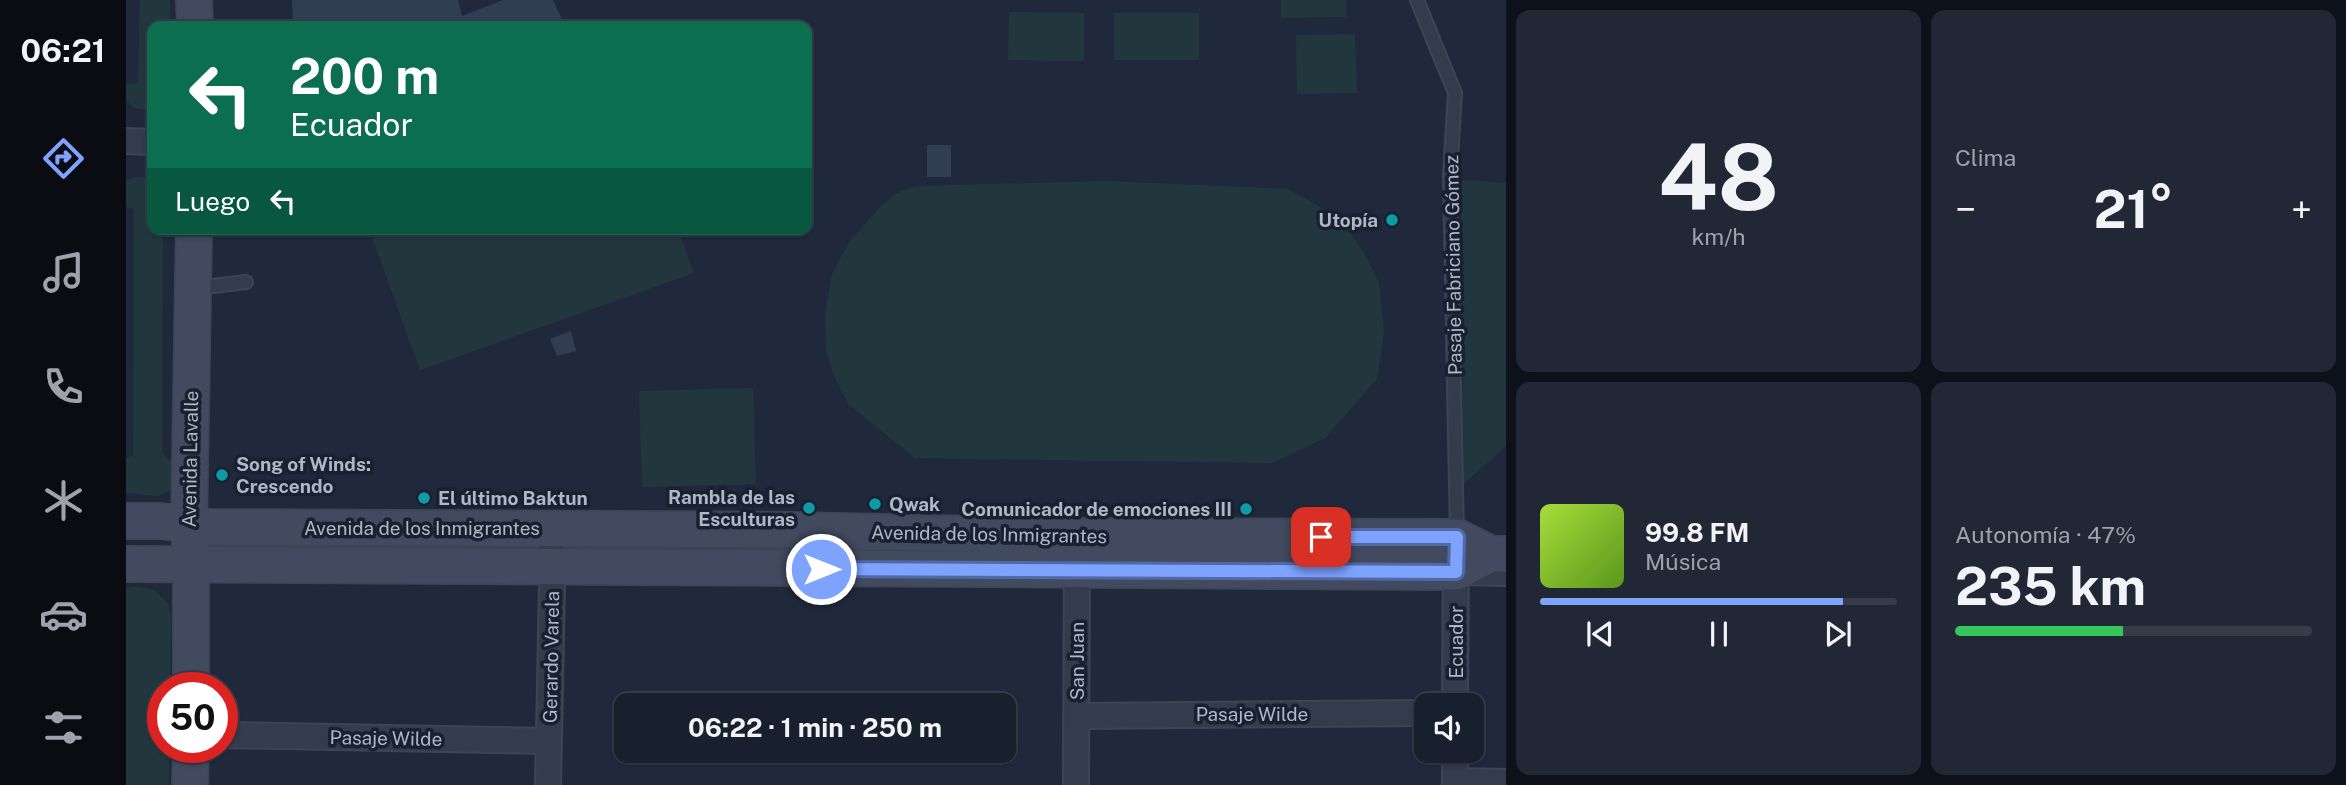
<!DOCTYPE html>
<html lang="es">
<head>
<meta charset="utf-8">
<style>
  :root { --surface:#181f2d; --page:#212735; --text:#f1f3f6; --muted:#9fa2aa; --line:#363d49; --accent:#7da3ff }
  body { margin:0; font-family:"Public Sans",sans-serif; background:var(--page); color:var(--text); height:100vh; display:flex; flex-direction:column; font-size:26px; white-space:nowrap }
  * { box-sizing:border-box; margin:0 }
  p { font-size:23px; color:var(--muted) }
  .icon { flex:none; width:38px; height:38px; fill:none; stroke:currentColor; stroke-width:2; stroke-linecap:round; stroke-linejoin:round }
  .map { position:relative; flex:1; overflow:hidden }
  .details { display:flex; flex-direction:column; gap:10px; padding:10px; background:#0d1119; width:840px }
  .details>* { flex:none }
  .guide { position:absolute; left:21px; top:21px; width:665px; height:214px; border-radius:14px; box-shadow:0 2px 5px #0004,0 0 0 2px var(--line); background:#0b6e4f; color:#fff; overflow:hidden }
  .controls { position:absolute; left:1288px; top:693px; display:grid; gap:14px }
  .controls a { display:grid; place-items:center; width:70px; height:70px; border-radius:14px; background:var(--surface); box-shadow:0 2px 5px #0004,0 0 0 2px var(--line); font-size:35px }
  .speed { position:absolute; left:21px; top:672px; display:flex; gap:14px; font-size:35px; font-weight:700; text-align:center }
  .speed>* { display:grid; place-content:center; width:91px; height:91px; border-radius:50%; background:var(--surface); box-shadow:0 2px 5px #0004,0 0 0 2px var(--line); line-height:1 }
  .speed .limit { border:10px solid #d22; background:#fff; color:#111 }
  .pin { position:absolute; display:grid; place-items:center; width:60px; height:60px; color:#fff; margin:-30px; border-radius:14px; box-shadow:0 4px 10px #0006 }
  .me { position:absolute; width:77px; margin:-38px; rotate:90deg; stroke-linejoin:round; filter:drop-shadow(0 0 5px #0008) }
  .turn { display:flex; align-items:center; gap:24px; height:147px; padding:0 28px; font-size:32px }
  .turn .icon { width:91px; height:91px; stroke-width:2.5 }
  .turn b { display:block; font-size:49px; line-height:60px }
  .then { display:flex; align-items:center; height:66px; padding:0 28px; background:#0003; gap:14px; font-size:26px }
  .big { font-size:52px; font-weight:700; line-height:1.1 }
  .details .widget { flex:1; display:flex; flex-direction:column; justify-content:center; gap:10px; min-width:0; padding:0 24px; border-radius:14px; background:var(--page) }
  .details .dial { align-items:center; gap:0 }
  .dial b { font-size:91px; line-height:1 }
  .song { display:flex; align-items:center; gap:21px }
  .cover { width:84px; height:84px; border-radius:10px; background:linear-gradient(135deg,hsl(80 70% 55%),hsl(90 70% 35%)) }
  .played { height:7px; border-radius:4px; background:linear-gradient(90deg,var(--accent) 85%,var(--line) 85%) }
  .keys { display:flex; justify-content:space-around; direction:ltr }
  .heat { display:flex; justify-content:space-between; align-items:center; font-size:38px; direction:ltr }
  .charge { height:10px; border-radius:5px; background:linear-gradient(90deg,#34c759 47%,var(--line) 0) }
  .details .tiles { flex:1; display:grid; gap:10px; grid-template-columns:repeat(2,1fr) }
  .trip { position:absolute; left:488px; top:693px; width:402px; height:70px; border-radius:14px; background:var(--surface); box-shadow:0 2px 5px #0004,0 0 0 2px var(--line); font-weight:700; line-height:70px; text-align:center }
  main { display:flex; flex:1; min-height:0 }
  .tabs { display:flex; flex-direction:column; width:126px; justify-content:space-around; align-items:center; background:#0a0c12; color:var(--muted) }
  .tabs .icon { width:49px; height:49px }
  .tabs .active { color:var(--accent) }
  .tabs b { font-size:32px; color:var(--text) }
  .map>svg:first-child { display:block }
</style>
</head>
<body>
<main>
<nav class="tabs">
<b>06:21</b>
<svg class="icon active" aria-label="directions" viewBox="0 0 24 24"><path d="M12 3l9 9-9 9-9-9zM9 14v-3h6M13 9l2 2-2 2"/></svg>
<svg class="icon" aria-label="music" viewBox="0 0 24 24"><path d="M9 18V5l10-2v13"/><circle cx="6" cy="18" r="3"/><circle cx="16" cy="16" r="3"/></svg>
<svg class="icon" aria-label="phone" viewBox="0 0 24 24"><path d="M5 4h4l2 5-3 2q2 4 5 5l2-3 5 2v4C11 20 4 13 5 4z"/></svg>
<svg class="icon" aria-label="climate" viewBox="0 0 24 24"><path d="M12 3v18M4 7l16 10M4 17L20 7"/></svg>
<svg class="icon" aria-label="car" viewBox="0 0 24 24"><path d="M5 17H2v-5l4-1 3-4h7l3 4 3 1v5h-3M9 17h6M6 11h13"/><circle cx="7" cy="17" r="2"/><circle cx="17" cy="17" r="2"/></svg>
<svg class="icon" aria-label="filters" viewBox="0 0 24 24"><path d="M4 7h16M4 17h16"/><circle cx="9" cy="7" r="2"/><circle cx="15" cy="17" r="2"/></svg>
</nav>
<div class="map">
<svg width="1380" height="785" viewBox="0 0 1380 785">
  <rect width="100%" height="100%" fill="#20293c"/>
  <path fill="#22373d" d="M14,0h30v26h-18v85l-18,-3 -8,-8v-15l12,-2z
    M1155,0h65v17l-65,1z
    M883,12l75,1v48l-76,-1z
    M988,13h85v47h-85z
    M1229,34l2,59 -60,1 -1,-59z
    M9,177l17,1v51h11l-1,224 16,14 -2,20 -18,9 -32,-3v-34l7,-4 1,-246 -8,-2v-26z
    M1335,180l45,3v263l-42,38z
    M979,181l183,8 29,16 25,17 21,29 16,31 5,50 -7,47 -52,59 -53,25 -357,-5 -66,-53 -14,-27 -9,-27 -1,-37 7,-40 18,-33 29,-33 18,-15 21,-7z
    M243,229h309l16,44 -274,97z
    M627,388l3,96 -114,3 -3,-96z
    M99,540l290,1v10l-290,-2z
    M464,542l457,4 -1,10 -456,-5z
    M7,586l21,4 14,13 3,18 -1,67h-7v59h6v38h-43v-196z"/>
  <path fill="#313d52" d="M166,0h166l4,16 41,-16h50l12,26h-272z
    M801,145h24v32h-24z
    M445,331l5,20 -19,5 -7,-17z"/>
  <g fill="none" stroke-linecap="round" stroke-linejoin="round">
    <g stroke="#3d4555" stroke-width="16">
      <path id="lane" d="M1291,0l38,93 -5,83 7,361
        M71,288l49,-6"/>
    </g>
    <g stroke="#3d4555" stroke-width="28">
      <path id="street" d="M0,141l26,1
        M1334,572l46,1
        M1329,705l1,-150
        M952,716l348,-3
        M96,735l327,6
        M1329,781l51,1
        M422,785l4,-200 -1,-56
        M950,785l1,-230
        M1329,785v-34"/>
    </g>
    <g stroke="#3d4555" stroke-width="38">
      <path id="secondary" d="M68,0l1,26
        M0,521h34l50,6 580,3 287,6 380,1 34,17h15
        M0,564l1330,8 35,-18
        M65,688v-124l-2,-40 5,-295
        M64,785l1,-38"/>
    </g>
    <use href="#lane" stroke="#343b4c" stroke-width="12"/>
    <use href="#street" stroke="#343b4c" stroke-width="24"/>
    <use href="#secondary" stroke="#414a5f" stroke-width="35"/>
  </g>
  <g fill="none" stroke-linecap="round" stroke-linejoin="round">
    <g stroke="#516aa6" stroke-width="18">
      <path id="route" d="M695,569l635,3 1,-35h-136"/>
    </g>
    <use href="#route" stroke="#7da3ff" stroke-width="12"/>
  </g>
  <g fill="#0f9aa8" stroke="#192130" stroke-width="2.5">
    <circle cx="1266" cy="220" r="7"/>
    <circle cx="96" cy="475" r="7"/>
    <circle cx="298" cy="498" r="7"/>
    <circle cx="749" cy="504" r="7"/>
    <circle cx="683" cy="508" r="7"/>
    <circle cx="1120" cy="509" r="7"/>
  </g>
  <g text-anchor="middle" stroke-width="7" stroke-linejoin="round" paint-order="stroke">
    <g font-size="19" font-weight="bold" fill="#afb6c8" stroke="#192130" text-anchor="end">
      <text x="1252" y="227">Utopía</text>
      <text x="110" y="471" text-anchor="start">Song of Winds:<tspan x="110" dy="22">Crescendo</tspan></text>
      <text x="669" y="504">Rambla de las<tspan x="669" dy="22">Esculturas</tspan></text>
      <text x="312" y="505" text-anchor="start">El último Baktun</text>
      <text x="763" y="511" text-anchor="start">Qwak</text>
      <text x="1106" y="516">Comunicador de emociones III</text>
    </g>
    <g font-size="19" fill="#afb6c8" stroke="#192130">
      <text transform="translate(1327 265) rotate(-91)" y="7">Pasaje Fabriciano Gómez</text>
      <text transform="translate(64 459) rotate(-89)" y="7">Avenida Lavalle</text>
      <text x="296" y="535">Avenida de los Inmigrantes</text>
      <text transform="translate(863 534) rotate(1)" y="7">Avenida de los Inmigrantes</text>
      <text transform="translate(1330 642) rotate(-90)" y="7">Ecuador</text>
      <text transform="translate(425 657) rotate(-89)" y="7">Gerardo Varela</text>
      <text transform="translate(951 661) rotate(-90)" y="7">San Juan</text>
      <text x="1126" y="721">Pasaje Wilde</text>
      <text transform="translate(260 738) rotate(1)" y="7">Pasaje Wilde</text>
    </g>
  </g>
</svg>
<div class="controls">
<a><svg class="icon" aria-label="sound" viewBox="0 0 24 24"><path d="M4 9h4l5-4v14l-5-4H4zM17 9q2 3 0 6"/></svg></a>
</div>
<div class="speed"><div class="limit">50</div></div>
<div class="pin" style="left:1195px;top:537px;background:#d93025"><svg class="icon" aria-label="arrive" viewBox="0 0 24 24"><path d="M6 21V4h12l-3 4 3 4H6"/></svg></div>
<svg class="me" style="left:695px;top:569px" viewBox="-20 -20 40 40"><circle r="17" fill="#7da3ff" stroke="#fff" stroke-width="3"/><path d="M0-11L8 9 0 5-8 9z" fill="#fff"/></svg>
<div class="trip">06:22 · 1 min · 250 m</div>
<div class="guide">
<div class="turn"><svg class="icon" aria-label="left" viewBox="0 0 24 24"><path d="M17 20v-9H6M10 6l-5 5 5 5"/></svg><div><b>200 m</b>Ecuador</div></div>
<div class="then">Luego<svg class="icon" aria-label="left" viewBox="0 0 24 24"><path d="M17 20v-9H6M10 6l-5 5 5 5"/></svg></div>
</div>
</div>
<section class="details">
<div class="tiles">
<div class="widget dial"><b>48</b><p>km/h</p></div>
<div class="widget"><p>Clima</p>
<div class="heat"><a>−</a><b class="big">21°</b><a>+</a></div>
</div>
<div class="widget">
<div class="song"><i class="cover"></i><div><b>99.8 FM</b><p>Música</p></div></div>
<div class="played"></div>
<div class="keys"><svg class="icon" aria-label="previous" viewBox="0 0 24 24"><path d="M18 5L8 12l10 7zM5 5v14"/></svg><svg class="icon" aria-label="pause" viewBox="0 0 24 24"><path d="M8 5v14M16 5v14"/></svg><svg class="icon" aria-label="next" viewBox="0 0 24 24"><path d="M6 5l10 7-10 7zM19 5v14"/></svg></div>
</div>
<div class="widget"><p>Autonomía · 47%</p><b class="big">235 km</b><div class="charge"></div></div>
</div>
</section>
</main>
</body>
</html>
